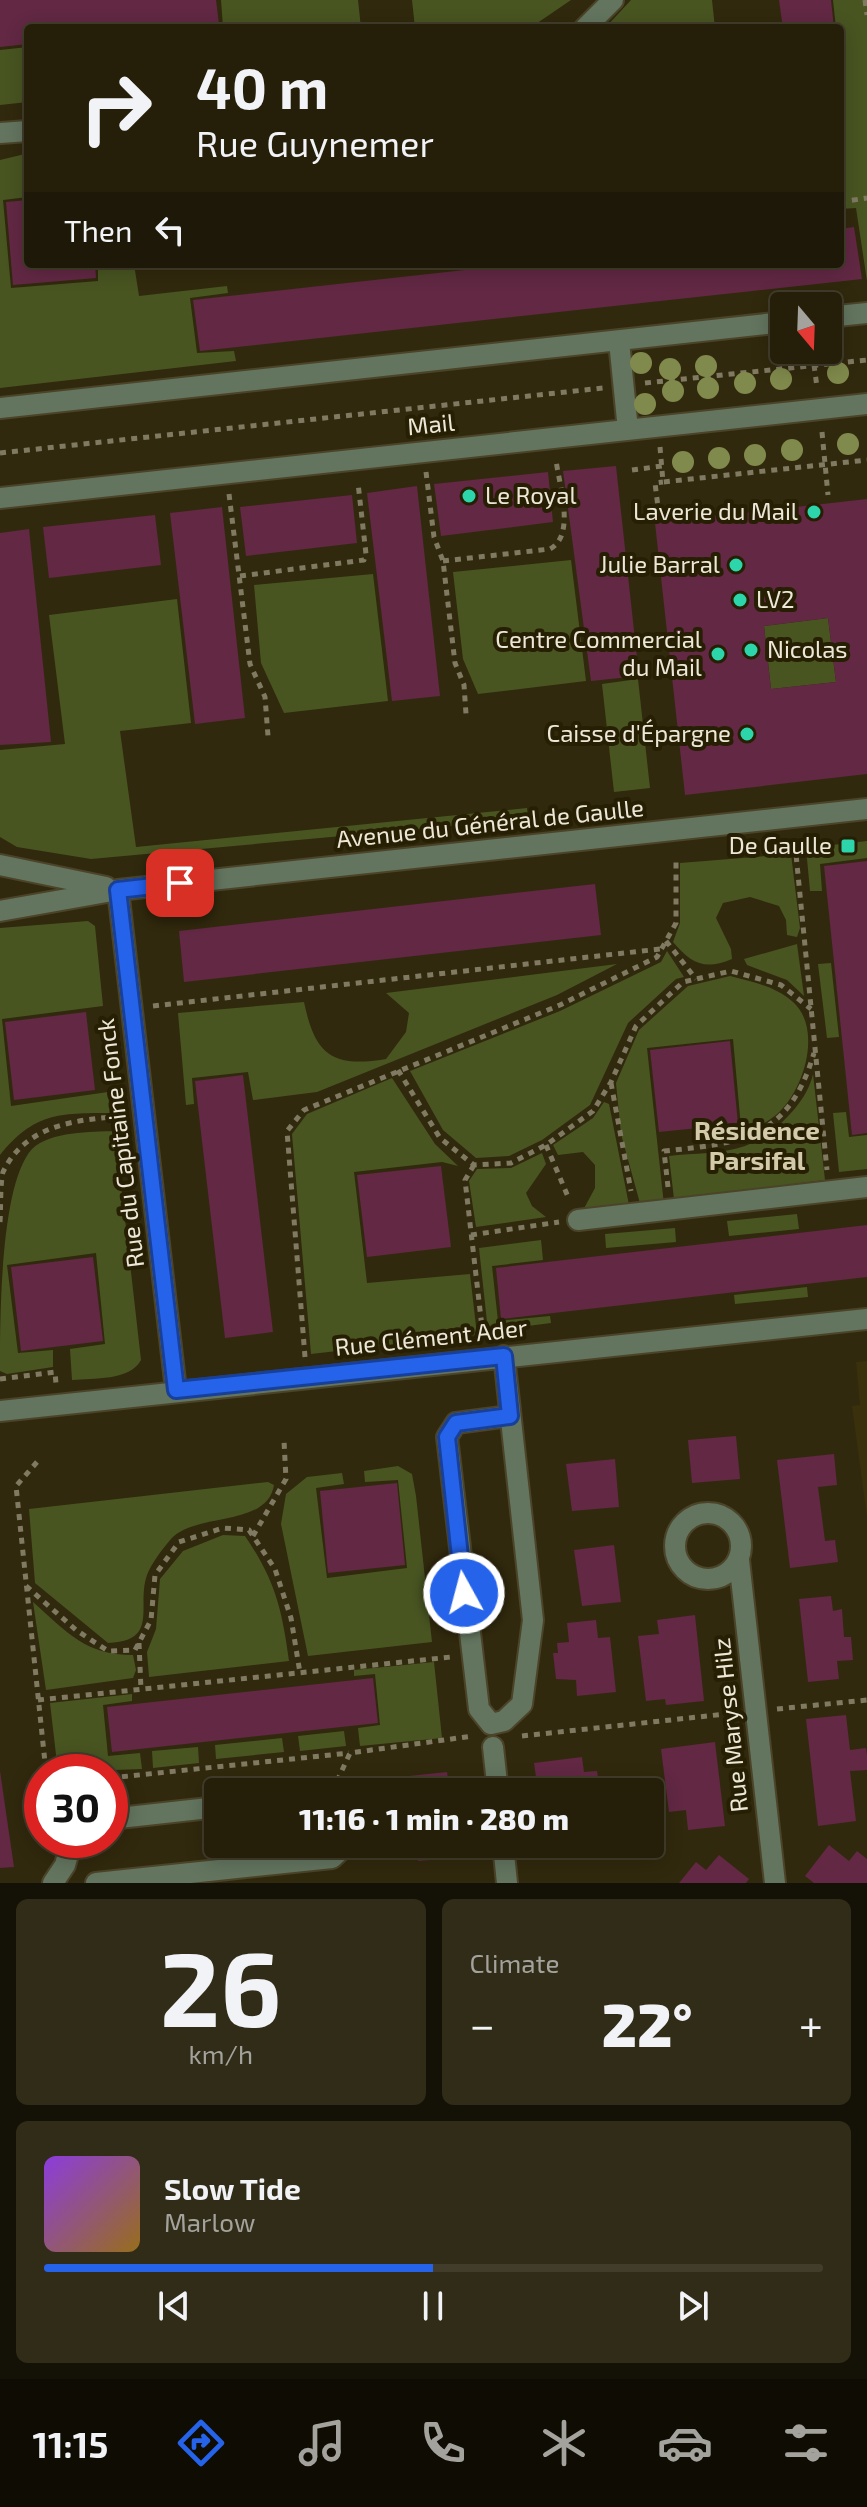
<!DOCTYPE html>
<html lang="en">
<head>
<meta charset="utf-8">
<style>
  :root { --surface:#251f0a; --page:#312c18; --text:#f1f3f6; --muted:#a3a29c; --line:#423d2b; --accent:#2563eb }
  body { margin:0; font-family:"Exo 2",sans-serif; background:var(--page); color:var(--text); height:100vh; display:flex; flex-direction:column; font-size:30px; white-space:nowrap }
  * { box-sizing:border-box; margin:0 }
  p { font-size:26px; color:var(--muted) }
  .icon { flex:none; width:44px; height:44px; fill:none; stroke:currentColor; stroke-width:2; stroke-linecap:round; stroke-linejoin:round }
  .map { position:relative; height:1883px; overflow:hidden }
  .drawer { display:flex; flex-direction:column; gap:16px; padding:16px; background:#141106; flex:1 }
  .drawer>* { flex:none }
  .hud { position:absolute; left:24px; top:24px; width:820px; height:244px; border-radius:8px; box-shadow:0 4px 20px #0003,0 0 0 2px var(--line); background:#251f0a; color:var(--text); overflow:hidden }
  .needle { width:52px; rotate:161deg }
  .controls { position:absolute; left:770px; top:292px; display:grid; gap:16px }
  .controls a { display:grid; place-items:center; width:72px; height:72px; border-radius:8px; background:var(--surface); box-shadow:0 4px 20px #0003,0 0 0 2px var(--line); font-size:40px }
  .speed { position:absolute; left:24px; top:1754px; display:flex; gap:16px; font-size:40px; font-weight:700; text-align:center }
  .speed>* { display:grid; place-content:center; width:104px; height:104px; border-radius:50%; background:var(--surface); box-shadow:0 4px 20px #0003,0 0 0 2px var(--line); line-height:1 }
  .speed .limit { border:12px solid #d22; background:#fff; color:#111 }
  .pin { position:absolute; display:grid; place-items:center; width:68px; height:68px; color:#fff; margin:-34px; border-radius:16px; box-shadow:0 4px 12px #0006 }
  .me { position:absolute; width:88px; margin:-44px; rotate:353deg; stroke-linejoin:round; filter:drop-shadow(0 0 6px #0008) }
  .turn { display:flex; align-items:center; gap:28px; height:168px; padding:0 40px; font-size:36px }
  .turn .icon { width:104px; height:104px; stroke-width:2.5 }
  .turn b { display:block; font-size:56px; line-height:68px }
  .then { display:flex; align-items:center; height:76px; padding:0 40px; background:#0003; gap:16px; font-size:30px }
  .big { font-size:60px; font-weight:800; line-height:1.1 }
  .drawer .card { flex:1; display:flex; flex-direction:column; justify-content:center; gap:12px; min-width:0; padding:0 28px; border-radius:12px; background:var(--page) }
  .drawer .dial { align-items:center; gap:0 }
  .dial b { font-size:104px; line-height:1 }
  .song { display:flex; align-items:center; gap:24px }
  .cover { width:96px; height:96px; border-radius:12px; background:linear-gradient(135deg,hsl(270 70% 55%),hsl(40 70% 35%)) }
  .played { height:8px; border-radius:4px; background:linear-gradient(90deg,var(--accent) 50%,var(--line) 50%) }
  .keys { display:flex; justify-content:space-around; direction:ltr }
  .heat { display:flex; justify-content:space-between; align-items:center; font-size:44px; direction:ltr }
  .drawer .tiles { flex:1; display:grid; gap:16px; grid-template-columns:1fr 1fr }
  .card:last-child { grid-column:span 2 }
  .trip { position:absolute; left:204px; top:1778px; width:460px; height:80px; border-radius:8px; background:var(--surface); box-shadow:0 4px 20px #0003,0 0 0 2px var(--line); font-weight:800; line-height:80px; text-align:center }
  .tab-bar { display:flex; height:128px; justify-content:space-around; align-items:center; background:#0f0c04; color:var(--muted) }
  .tab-bar .icon { width:56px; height:56px }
  .tab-bar .current { color:var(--accent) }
  .tab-bar b { font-size:36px; color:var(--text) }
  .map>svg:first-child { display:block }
</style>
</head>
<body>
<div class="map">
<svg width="867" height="1883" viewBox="0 0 867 1883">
  <rect width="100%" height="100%" fill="#31290d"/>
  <path fill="#3a300b" d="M867,1361v156l-15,-111 8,-1 -4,-43z"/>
  <path fill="#485521" d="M221,0h137l3,28h-146l8,-1z
    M412,0h159l-41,28h-115z
    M631,0h81l3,28h-110z
    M833,0h34v281l-11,-73 -16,1v-97l5,-1 -5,-83h-4z
    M28,47v55l-28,3v-55z
    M25,154l3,43 -25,3 8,88 87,-7v-17h36l5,32 88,-10 1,7 -38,5 7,55 37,-2 2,10 -236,27v-228z
    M571,560l15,121 -108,13 -15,-35 -10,-87z
    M373,574l15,127 -104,12 -23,-50 -7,-78z
    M177,599l14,124 -71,8 16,116 391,-39 1,11 -437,40 -74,-12 -17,-10v-87l65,-6 -16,-129z
    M828,618l8,64 -65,7 -7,-63z
    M638,679l12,109 -36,4 -12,-108z
    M867,841v17l-47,6 2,27h-12l-4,-43z
    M791,854l9,74 -3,9 -10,-2 -1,-15 -7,-14 -29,-9 -27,6 -7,15 15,31 1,10c-28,12 -41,4 -59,-17l7,-19v-60z
    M88,921l7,5 8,80 -101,13 9,87 97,-14 2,21c-51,0 -76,0 -110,42v-227z
    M797,944l7,52 -17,-16 -40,-15 -3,-6z
    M667,951l17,26 -8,2 -48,44 -38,82 -48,35 -33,16 -33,2 -33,-28 -33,-59 150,-60 101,-49z
    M831,963l8,74 -12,1 -9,-74z
    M617,964l-60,31 -240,97 -64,8 -5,-28 -56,6 2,26 -8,1 -8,-92 126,-11c11,53 28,66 82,57l20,-27 3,-19 -23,-20z
    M730,976c23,6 45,10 63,26 30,27 11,89 -17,113 -18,14 -40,23 -62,27l-1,-12 28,-3 -8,-88 -86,9 17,157 -23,2 -20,-73 -5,-51 23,-53 49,-44z
    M813,1074l12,106 -151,19 -5,-43c24,-3 54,-2 76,-10 29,-11 62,-43 68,-72z
    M392,1078l43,66 23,22 -16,-4 -88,10 13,111 103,-9 7,61 -166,19 -19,-220 15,-20z
    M604,1102l5,2 21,106 -49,4 14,-26v-23l-12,-13 -25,3 -5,-10 40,-27z
    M846,1112l3,25 18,-2v34l-28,3 -6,-59z
    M115,1131l26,229c-11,21 -48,18 -69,20l-2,-31 35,-5 -9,-91 -89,12 11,88 35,-3v17l-46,7 -7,-3c0,-53 0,-187 32,-222 19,-18 59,-17 83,-18z
    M542,1153l4,11 -20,29 6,13 14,11 -70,10 -7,-46 8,-12 34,-1z
    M797,1214l2,15 -70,7 -2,-15z
    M675,1228l1,14 -70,6 -1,-14z
    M541,1240l2,20 -51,6 6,55 52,-5 1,7 -63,8 -9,-83z
    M807,1287l1,10 -73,7 -1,-9z
    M398,1466l14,8 4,22 16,146 -124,14 -27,-132 5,-30 21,-17 35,-4 2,11 -28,4 11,90 80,-10 -9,-88 -33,2 -1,-11z
    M268,1482l6,3c-7,43 -79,27 -103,54 -8,9 -20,25 -24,36 -11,31 13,66 -39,68l-73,-60 -6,-74z
    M223,1535l22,1c30,44 37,73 44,125l-140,16 -2,-25 9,-23 4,-50 23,-28z
    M33,1602c34,30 52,53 100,53l3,15 -3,8 -87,12z
    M434,1662l8,76 -82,8 -2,-18 22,-3 -5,-51 -21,2v-6z
    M132,1694v7l-29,4 5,51 32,-3 2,16 -84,3 -8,-69z
    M344,1731l2,15 -46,5 -2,-15z
    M282,1738l2,14 -68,7 -1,-14z
    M198,1747l1,16 -46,5 -1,-17z"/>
  <path fill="#622844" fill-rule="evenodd" d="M0,0h216l3,24 -40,4h-151v16l-28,3z
    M779,0h52l3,28h-51z
    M28,200v64h67l1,14 -83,7 -7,-83z
    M854,227l8,52 -662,72 -7,-51 327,-36h320v-35z
    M616,466l23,210 -48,5 -28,-210z
    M548,472l5,50 -112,14 -7,-52z
    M417,486l23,210 -48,5 -25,-208z
    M352,495l5,48 -111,13 -6,-49z
    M867,499v275l-182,21 -30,-272zM828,618l8,64 -65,7 -7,-63z
    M222,507l23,211 -50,6 -25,-211z
    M155,515l6,50 -112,13 -6,-51z
    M29,529l22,213 -51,3v-212z
    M867,861v272l-15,2 -28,-269z
    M595,884l6,51 -417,47 -5,-51z
    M86,1012l9,78 -81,10 -9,-78z
    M730,1041l8,83 -79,8 -9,-82z
    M243,1075l30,257 -48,6 -30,-257z
    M441,1166l10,81 -84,10 -10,-82z
    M867,1225v52l-366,42 -5,-51z
    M93,1257l10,84 -82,10 -10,-84z
    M736,1436l4,43 -48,4 -4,-43z
    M834,1454l3,31 -19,2 7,54 10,-1 3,22 -48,6 -13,-108z
    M615,1459l4,48 -47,4 -6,-47z
    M397,1483l8,82 -77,8 -8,-82z
    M614,1545l7,57 -39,4 -8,-56z
    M831,1596l2,15 9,-2 2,28h7l2,23 -16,1 2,18 -31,3 -9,-83z
    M695,1615l9,86 -38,4 -1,-6 -19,2 -8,-65 21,-2 -2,-14z
    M596,1620l2,18 12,-1 6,55 -39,4 -1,-16 -20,-1 -3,-26h5l-1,-10 12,-1 -2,-19z
    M373,1678l5,45 -266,29 -5,-45z
    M846,1715l4,35 16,-2 1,7v15l-17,1 6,50 -38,5 -12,-107z
    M715,1742l10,84 -37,4 -2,-20 -17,2 -8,-63z
    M582,1757l2,15 13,-1 3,21 -62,-1 -4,-28z
    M0,1771l14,96 -14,1z
    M447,1772l3,20h-39l-2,-16z
    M417,1844h38l1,14 -38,3z
    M554,1844h37l1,9 -37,3z
    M829,1845l20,16 8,-10 10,8v24h-53l-9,-7z
    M719,1855l30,24 -3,4h-67l17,-21 10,8z"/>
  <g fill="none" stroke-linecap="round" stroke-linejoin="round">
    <g stroke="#4b4429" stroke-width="24">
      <path id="minor" d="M585,28l28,-28
        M0,133l28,-2
        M828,317l39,-4
        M619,341l9,89
        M0,408l784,-86
        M0,498l867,-94
        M0,865l106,22
        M118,890l58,500
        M0,911l118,-21 749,-81
        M578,1220l289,-33
        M504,1356l29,264 -11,84 -18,17 -13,3 -12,-15 -32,-272 9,-14 54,-7
        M0,1411l867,-92
        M675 1546a33 33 0 1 1 66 0a33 33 0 1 1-66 0Z
        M739,1560l36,323
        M493,1747l5,45
        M110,1819l108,-12
        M503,1844l4,39
        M53,1883l12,-18 7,-25
        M96,1883l236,-25 15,-14"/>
    </g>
    <path stroke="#807a63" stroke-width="5" stroke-dasharray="6 6" stroke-linecap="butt" d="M865,0l2,15
      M840,202l27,-4
      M814,365l3,22
      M645,383l222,-23
      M822,432l6,63
      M660,447l3,35 204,-22
      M0,453l603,-65
      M632,470l30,-4
      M426,472l8,65 9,24 12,102 9,22 2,29
      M229,494l21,170 15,33 3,39
      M659,515l-4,-32 8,-1
      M443,561l107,-12c26,-14 9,-64 6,-89
      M240,576l124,-16 2,-6 -8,-71
      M795,844l32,326
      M666,941l30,38
      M153,1006l507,-57
      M398,1070l42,68 34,27 37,-2 35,-18 47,-34 18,-29 25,-56 47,-44 48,-11 50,14 30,24
      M611,1083l20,108
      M546,1145l23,54
      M474,1165l-9,15 18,156
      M668,1187l-4,-36c79,-8 125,-13 150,-98
      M0,1222c1,-14 0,-38 3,-50 23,-48 73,-52 120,-56
      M471,1235l88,-13
      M305,1357l-18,-226 17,-21 256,-105 97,-48 19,-34v-66
      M0,1379l55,-7 1,12
      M37,1462l-21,24 30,286
      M253,1536l33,-57 -2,-38
      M26,1586l50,44 32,21 27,-1 16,-30 4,-45 24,-33 44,-14 26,2 26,39 16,49 9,55
      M139,1643l2,47
      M38,1700l413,-43
      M777,1709l90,-9
      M522,1736l213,-23
      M110,1778l239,-25
      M332,1792l18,-39 123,-17"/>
    <use href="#minor" stroke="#63755f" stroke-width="20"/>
  </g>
  <g fill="#808a4c">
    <circle cx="641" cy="363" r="11"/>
    <circle cx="706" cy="366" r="11"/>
    <circle cx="670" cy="369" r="11"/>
    <circle cx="838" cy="373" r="11"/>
    <circle cx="781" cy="379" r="11"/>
    <circle cx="745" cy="383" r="11"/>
    <circle cx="708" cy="388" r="11"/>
    <circle cx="673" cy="391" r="11"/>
    <circle cx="645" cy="404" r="11"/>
    <circle cx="848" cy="444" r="11"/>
    <circle cx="792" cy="450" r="11"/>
    <circle cx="755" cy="455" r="11"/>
    <circle cx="719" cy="458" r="11"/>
    <circle cx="683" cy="462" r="11"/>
  </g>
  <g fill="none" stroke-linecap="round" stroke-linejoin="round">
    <g stroke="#184099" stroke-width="20">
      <path id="route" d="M180,883l-62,7 58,500 328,-34 6,60 -54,7 -9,14 17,156"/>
    </g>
    <use href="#route" stroke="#2563eb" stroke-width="14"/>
  </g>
  <g fill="#2dd5ab" stroke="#271f03" stroke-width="3">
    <circle cx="469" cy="496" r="8"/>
    <circle cx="814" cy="512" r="8"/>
    <circle cx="736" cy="565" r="8"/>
    <circle cx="740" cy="600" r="8"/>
    <circle cx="751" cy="650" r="8"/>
    <circle cx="718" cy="654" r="8"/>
    <circle cx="747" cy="734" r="8"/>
    <rect x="840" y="838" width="16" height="16" rx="4"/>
  </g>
  <g text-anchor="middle" stroke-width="8" stroke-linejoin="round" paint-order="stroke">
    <g font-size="24" fill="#ece7d7" stroke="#271f03">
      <text transform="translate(431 425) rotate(-6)" y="8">Mail</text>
      <text transform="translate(490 824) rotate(-6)" y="8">Avenue du Général de Gaulle</text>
      <text transform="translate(121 1143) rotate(-97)" y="8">Rue du Capitaine Fonck</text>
      <text transform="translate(431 1338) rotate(-6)" y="8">Rue Clément Ader</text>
      <text transform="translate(731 1725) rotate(-96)" y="8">Rue Maryse Hilz</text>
    </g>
    <g font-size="24" fill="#ece7d7" stroke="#271f03" text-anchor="end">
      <text x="485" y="504" text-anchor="start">Le Royal</text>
      <text x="798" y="520">Laverie du Mail</text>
      <text x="720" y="573">Julie Barral</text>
      <text x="756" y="608" text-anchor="start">LV2</text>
      <text x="702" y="648">Centre Commercial<tspan x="702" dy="28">du Mail</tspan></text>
      <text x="767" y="658" text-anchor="start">Nicolas</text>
      <text x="731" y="742">Caisse d'Épargne</text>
      <text x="832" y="854">De Gaulle</text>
    </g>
    <g font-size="26" font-weight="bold" fill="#d3caaa" stroke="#271f03">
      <text x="757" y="1140">Résidence<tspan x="757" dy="30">Parsifal</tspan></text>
    </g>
  </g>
</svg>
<div class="controls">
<a><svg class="needle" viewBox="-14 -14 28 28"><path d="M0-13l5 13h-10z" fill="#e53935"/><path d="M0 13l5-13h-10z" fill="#a3a29c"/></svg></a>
</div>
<div class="speed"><div class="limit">30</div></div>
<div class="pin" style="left:180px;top:883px;background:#d93025"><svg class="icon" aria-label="arrive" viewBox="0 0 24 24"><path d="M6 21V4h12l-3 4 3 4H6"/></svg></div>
<svg class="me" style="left:464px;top:1593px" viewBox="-20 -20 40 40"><circle r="17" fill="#2563eb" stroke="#fff" stroke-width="3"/><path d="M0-11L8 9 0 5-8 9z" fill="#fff"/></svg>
<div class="trip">11:16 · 1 min · 280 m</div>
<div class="hud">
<div class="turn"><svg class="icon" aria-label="right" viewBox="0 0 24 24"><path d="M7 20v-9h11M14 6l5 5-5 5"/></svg><div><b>40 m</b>Rue Guynemer</div></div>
<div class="then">Then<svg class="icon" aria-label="left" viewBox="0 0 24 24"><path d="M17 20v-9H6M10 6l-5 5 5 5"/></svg></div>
</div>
</div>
<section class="drawer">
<div class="tiles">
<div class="card dial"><b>26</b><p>km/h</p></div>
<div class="card"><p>Climate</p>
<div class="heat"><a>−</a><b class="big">22°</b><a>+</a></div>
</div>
<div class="card">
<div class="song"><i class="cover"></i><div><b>Slow Tide</b><p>Marlow</p></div></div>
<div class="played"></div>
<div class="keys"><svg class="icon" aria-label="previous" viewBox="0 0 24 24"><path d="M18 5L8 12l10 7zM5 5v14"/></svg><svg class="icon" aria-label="pause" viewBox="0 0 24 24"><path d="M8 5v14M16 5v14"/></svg><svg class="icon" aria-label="next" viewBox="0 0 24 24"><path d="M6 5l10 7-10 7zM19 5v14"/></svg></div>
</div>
</div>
</section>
<nav class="tab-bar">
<b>11:15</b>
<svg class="icon current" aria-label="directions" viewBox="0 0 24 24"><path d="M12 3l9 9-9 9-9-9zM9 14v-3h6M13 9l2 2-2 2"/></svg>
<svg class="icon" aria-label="music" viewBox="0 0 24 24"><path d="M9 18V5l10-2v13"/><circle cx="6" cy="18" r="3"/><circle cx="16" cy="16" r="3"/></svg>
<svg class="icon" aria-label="phone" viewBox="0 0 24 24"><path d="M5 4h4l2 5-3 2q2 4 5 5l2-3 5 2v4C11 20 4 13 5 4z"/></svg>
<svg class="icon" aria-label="climate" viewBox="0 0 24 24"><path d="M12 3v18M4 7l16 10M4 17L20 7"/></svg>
<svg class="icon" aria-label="car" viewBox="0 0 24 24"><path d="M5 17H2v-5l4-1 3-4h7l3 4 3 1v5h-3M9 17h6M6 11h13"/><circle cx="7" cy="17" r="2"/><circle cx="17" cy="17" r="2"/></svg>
<svg class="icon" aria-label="filters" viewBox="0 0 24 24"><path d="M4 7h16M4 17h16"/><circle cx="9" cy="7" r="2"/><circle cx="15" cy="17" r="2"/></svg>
</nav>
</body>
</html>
